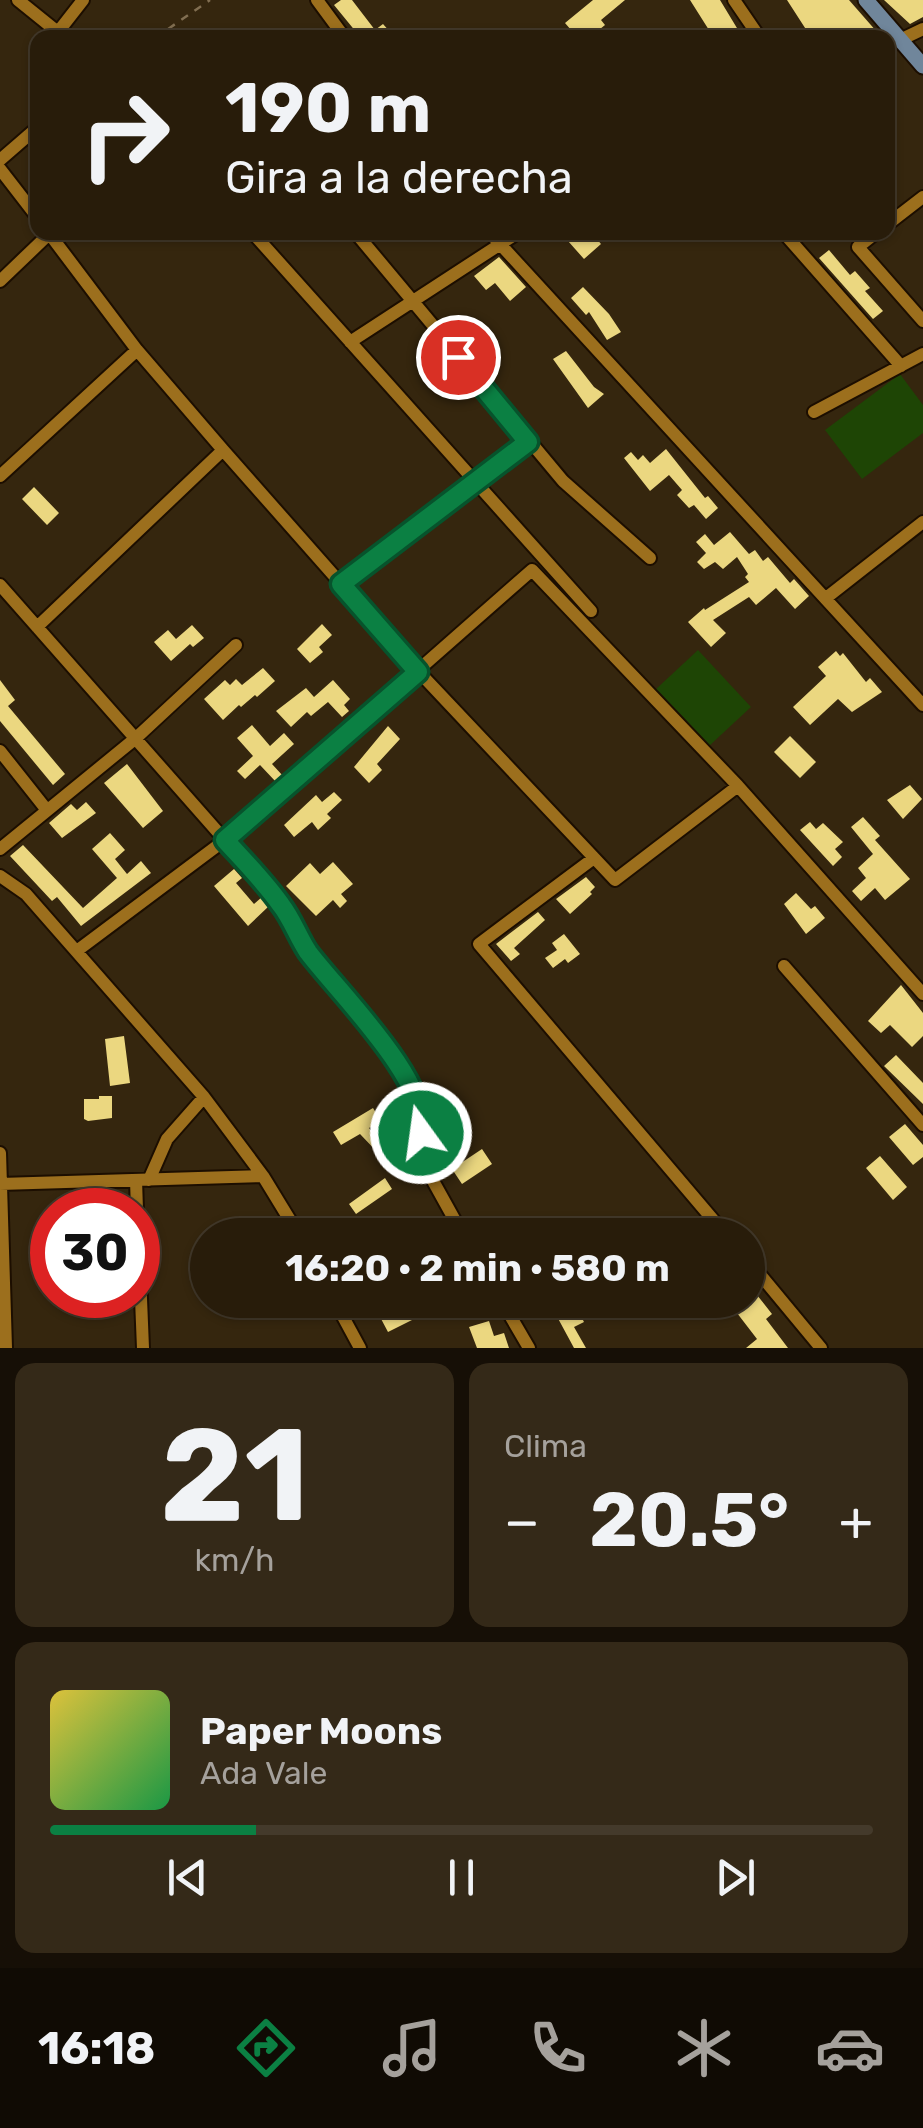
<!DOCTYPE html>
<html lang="es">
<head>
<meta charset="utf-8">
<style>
  :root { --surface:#281c0a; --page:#342918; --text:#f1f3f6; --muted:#a5a19c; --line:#443a2b; --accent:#0b8043 }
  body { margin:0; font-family:Rubik,sans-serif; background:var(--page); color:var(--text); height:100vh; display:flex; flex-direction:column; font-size:38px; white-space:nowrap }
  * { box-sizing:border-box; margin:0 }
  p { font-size:32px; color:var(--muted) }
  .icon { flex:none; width:55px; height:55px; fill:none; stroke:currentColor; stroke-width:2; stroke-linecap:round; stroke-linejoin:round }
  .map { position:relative; height:1348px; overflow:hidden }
  .side { display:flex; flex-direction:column; gap:15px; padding:15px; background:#160f06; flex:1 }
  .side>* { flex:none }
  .banner { position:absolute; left:30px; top:30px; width:865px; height:210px; border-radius:20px; box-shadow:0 2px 8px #0004,0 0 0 2px var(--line); background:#281c0a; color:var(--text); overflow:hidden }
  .speed { position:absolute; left:30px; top:1188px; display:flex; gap:20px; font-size:50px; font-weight:700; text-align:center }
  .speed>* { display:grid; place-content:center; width:130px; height:130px; border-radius:50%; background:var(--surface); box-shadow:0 2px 8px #0004,0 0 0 2px var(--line); line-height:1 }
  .speed .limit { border:15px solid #d22; background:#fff; color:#111 }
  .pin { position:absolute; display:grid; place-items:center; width:85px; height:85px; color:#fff; margin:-42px; border:5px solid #fff; border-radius:50%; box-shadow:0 2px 10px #0007 }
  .me { position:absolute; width:110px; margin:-55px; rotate:346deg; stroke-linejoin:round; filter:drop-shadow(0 0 8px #0008) }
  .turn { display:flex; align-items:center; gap:35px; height:210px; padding:0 30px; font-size:45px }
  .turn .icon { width:130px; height:130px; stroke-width:2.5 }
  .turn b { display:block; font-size:70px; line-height:85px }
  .big { font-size:75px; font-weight:700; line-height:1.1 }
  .side .widget { flex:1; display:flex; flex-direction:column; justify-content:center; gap:15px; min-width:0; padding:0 35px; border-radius:20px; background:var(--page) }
  .side .dial { align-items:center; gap:0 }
  .dial b { font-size:130px; line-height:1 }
  .song { display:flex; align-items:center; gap:30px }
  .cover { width:120px; height:120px; border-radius:15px; background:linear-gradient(135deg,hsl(50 70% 55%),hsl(140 70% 35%)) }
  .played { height:10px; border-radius:5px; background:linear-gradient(90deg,var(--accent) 25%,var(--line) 25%) }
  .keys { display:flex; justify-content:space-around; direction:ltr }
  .heat { display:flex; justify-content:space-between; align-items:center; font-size:55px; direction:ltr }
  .side .tiles { flex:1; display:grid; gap:15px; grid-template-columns:1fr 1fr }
  .widget:last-child { grid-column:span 2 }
  .trip { position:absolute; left:190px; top:1218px; width:575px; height:100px; border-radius:50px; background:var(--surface); box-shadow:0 2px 8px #0004,0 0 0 2px var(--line); font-weight:700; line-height:100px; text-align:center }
  .tab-bar { display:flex; height:160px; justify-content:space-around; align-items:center; background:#100b04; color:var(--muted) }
  .tab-bar .icon { width:70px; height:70px }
  .tab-bar .active { color:var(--accent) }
  .tab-bar b { font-size:45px; color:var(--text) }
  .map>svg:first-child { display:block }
</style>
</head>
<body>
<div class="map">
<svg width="923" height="1348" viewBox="0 0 923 1348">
  <rect width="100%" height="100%" fill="#35260e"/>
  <path fill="#1e4505" d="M900,374l23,31v28l-61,46 -37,-49z
    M698,650l53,57 -43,40 -53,-57z"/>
  <path fill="#ebd780" d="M341,0h11l23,30 8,-6 8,9 -6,5h-24l-27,-33z
    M593,0h32l-24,20 4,5 -16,13h-11l-13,-15z
    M690,0h30l23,38h-29z
    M787,0h62l28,32 -11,6h-68l9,-7z
    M884,0h39v17l-13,7z
    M560,232h31l10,12 -17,15z
    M829,250l21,25 5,-4 15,17 -5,3 18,20 -10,8 -54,-61z
    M499,257l27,30 -16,14 -15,-18 -9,7 -12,-14z
    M583,287l26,27 12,18 -14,8 -18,-28 -3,3 -15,-17z
    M566,351l28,36 10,7 -16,14 -35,-49z
    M666,449l39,49 3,-2 10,12 -12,11 -12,-14 -5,3 -12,-13 5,-5 -13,-15 -19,16 -26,-33 7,-6 7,8 5,-5 7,8z
    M34,487l25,26 -12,12 -25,-26z
    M730,532l19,22 6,-4 8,11 5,-4 22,26 4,-4 15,17 -14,13 -19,-21 -20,17 -7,-8 -36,23 13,13 -15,14 -23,-25 16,-14 1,2 44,-28 -4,-5 3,-3 -11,-17 -14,12 -8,-7 -11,7 -7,-7 9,-9 -10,-11 9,-8 9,11z
    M322,624l10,11 -13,12 4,5 -13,11 -13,-14z
    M192,625l12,13 -11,9 -3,-3 -19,17 -17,-19 14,-12 8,9z
    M836,651l4,5 3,-3 23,29 4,-4 12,14 -30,20 -14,-13 -28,26 -17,-18 33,-31 -8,-9z
    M263,668l12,13 -18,16 -2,-2 -14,12 -2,-2 -16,15 -19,-21 21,-19 5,5 6,-6 6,6z
    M0,680l15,20 -7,6 57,68 -12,11 -53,-64z
    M333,680l17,19 -6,6 5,6 -7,6 -14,-15 -17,14 -4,-4 -16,15 -15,-16 30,-23 8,9z
    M252,725l18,21 14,-13 10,11 -22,20 11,12 -7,6 -16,-17 -15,14 -8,-8 16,-15 -16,-18z
    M388,726l12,13 -23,25 5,6 -13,13 -15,-16z
    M790,736l26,26 -16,16 -26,-26z
    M127,764l36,47 -20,17 -39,-45z
    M910,785l12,14 -19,20 -16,-19z
    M334,792l8,8 -15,14 4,4 -13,12 -6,-8 -18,15 -10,-12 32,-30 6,7z
    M86,802l10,11 -34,25 -13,-15 22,-19 6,6z
    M863,817l17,19 -5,4 35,39 -25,21 -10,-12 -14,13 -9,-10 14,-13 -8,-10 15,-14 -22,-27z
    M810,822l6,7 7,-6 20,19 -8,7 7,8 -9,9 -33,-36z
    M110,833l15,17 -10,9 12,15 14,-13 10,12 -70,53 -24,-29 -5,4 -42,-45 13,-11 60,63 34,-30 -25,-29z
    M333,862l20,22 -12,10 6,7 -7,7 -7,-8 -17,16 -30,-30 24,-23 10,11z
    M234,869l8,9 -6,5 18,21 8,-7 7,9 -21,20 -34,-40z
    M586,877l9,10 -5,5 2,2 -22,20 -14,-15z
    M796,893l15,16 4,-3 10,12 -19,16 -22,-30z
    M538,912l7,8 -31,28 6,6 -9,7 -15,-17z
    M564,934l16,20 -12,9 -3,-4 -12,9 -8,-10 12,-8 -5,-7z
    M901,985l22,28v23l-11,11 -22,-22 -9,8 -13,-12z
    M124,1036l6,47 -20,3 -5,-47z
    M896,1055l27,28v21l-39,-38z
    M99,1096h13v22l-24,3 -4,-2v-20h15z
    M373,1108l8,13 -12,7 16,24 -4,4 -21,-22 -19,11 -8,-13z
    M905,1124l18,21v12l-10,8 -24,-28z
    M482,1149l10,15 -30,20 -10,-15z
    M880,1156l27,31 -14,13 -27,-32z
    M385,1178l7,11 -36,25 -7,-10z
    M757,1295l15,19 -6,5 22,29h-42l11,-9 -30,-39h23z
    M358,1300h26l9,12 14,-7 7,14 -26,13 -9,-17 -7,5z
    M573,1301l11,21 -10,5 12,21h-12l-20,-37z
    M489,1321l5,15 10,-3 5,15h-32l-8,-21z"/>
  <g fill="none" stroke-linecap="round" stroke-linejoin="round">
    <g stroke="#1c0e00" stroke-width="16">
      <path id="minor" d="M18,0l47,38
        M317,0l28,38
        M734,0l26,38
        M58,32l25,-32
        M900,40l23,-11
        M0,160l38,-33
        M0,169l38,49
        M888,224l35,-27
        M48,232l89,118 86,100 196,222 196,208 123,-94
        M252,232l339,379
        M355,232l208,249 87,77
        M489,232l434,473
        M783,232l118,134
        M877,232l-19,15 65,74
        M0,281l49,-47
        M350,342l169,-110
        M814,412l109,-58
        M0,476l137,-126
        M341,584l187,-142
        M0,585l276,313 30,51 94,117 22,54 -5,32 46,83
        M826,598l97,-76
        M37,627l186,-177
        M0,751l46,58
        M0,849l136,-111 100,-93
        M594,858l-115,86 247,291
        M0,876l26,18 178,203 59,79 36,59
        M78,950l147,-110 307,-270 206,216 185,208
        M784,966l139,159
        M0,1153l6,195
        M136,1180l1,30
        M149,1180l18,-41 37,-42
        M0,1184l263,-8
        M138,1225l5,123
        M748,1260l73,88
        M334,1300l26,48
        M501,1300l28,48"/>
    </g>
    <g stroke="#1c0e00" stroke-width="19">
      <path id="major" d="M866,0l57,66"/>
    </g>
    <path stroke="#816e51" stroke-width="2.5" stroke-dasharray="8 8" stroke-linecap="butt" d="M155,38l55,-38"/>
    <use href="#minor" stroke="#9c6f1d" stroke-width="12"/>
    <use href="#major" stroke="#70869b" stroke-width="15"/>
  </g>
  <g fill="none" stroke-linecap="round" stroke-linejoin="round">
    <g stroke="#07532c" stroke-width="25">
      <path id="route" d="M421,1133c11,-50 -84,-142 -113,-181 -10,-15 -16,-33 -27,-47 -16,-23 -37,-44 -56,-65l193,-168 -77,-88 187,-142 -70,-85"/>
    </g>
    <use href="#route" stroke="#0b8043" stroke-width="18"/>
  </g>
</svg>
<div class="speed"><div class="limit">30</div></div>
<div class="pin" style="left:458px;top:357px;background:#d93025"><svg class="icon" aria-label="arrive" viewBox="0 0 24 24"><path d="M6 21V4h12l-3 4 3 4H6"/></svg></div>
<svg class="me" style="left:421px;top:1133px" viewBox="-20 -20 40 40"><circle r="17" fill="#0b8043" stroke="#fff" stroke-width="3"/><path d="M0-11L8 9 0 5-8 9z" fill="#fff"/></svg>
<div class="trip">16:20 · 2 min · 580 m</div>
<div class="banner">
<div class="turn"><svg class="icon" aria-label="right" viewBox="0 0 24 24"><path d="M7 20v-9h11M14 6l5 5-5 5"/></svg><div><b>190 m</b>Gira a la derecha</div></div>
</div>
</div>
<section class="side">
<div class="tiles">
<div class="widget dial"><b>21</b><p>km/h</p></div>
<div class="widget"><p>Clima</p>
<div class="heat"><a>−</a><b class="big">20.5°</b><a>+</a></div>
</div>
<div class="widget">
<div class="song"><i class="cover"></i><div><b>Paper Moons</b><p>Ada Vale</p></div></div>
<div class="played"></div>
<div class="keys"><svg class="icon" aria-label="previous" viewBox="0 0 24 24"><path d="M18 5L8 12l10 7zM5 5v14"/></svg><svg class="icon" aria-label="pause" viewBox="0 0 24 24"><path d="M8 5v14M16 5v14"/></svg><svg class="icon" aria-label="next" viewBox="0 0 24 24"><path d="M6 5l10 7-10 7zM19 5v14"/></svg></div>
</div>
</div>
</section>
<nav class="tab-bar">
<b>16:18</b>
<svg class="icon active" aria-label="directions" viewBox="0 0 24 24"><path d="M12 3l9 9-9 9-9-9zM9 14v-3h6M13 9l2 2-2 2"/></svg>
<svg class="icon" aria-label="music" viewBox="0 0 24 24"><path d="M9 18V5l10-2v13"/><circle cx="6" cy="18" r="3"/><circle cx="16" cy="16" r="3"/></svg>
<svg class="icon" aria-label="phone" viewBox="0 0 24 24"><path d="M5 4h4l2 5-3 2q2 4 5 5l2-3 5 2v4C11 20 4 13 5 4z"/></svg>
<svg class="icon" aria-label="climate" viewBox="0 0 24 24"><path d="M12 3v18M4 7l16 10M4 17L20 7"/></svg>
<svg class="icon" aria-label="car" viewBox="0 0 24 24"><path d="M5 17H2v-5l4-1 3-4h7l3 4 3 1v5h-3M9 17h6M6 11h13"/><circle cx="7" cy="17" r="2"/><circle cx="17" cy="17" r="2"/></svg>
</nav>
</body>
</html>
